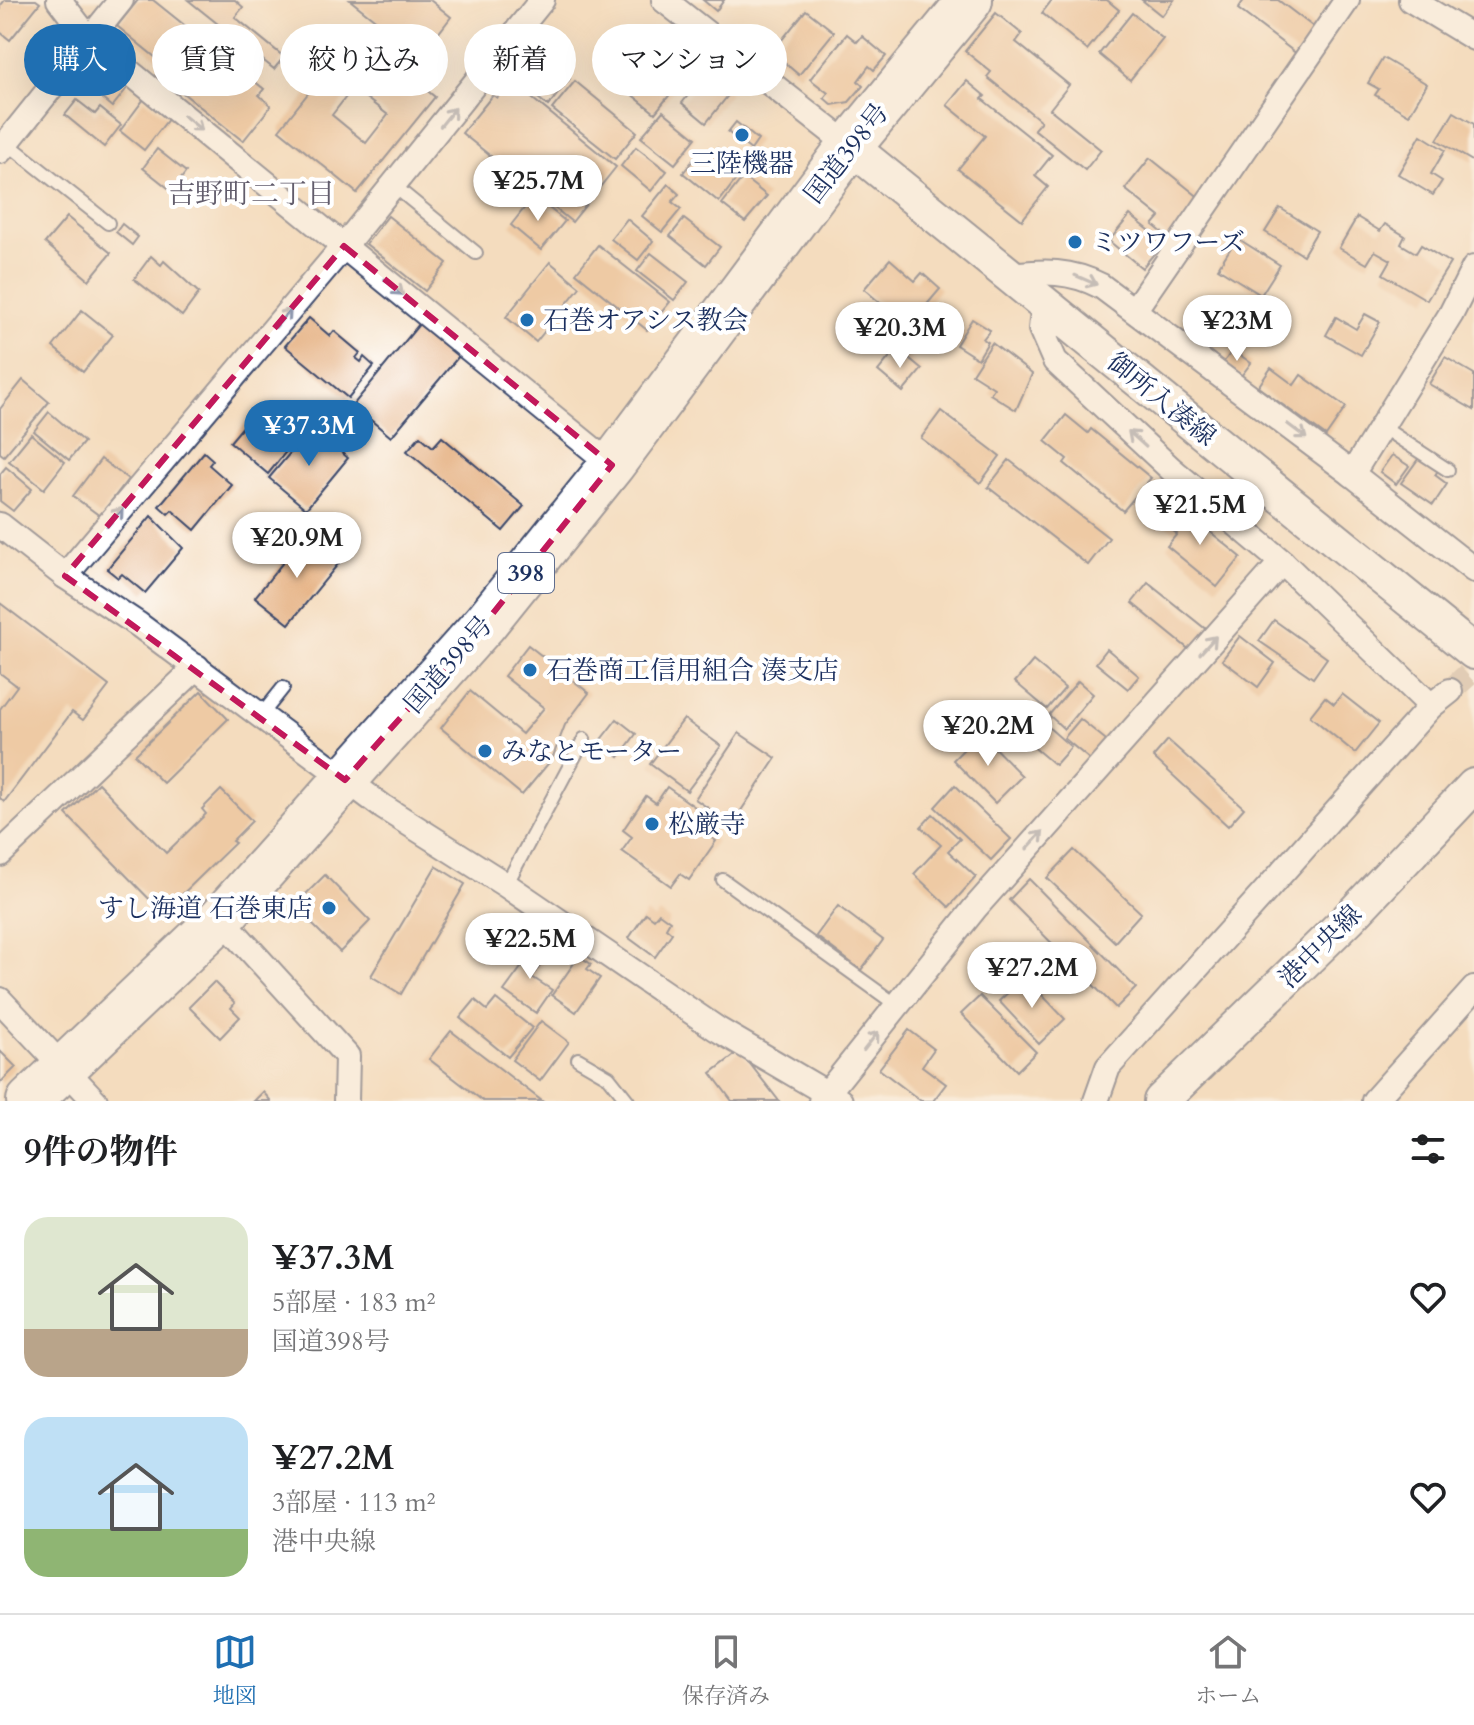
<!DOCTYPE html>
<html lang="ja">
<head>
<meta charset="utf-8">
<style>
  :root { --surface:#fff; --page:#f6f6f6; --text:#202124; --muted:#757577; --line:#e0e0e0; --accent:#1f6fb2 }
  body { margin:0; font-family:Cardo,"Noto Serif JP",serif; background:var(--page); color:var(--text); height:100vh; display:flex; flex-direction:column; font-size:30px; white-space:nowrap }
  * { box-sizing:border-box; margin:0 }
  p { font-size:26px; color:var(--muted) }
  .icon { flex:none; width:44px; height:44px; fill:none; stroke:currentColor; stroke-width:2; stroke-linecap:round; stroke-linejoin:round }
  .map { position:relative; height:1101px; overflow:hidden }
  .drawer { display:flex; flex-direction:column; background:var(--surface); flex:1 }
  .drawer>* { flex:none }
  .hud { position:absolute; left:24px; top:24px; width:800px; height:72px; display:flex; gap:16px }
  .price { position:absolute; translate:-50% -68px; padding:0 18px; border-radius:28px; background:#fff; color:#222; font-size:26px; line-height:52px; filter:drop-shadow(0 2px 4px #0008) }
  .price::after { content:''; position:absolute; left:50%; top:48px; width:24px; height:18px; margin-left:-12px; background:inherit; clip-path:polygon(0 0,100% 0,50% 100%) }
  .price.current { background:var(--accent); color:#fff }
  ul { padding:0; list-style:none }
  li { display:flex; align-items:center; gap:24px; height:200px; padding:0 24px }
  li span { display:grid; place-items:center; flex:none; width:224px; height:160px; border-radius:24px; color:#555 }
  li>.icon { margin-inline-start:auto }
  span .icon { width:96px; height:96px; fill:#fffc; stroke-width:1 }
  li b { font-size:34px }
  h2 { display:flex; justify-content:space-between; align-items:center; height:96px; padding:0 24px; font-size:34px }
  .pill { padding:0 28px; border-radius:36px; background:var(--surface); box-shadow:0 8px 32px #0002; font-size:28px; line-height:72px }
  .pill.current { background:var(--accent); color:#fff }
  .menu { display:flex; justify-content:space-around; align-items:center; height:112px; border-top:2px solid var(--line); background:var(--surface); font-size:22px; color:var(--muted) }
  .menu a { display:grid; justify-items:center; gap:4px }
  .menu .current { color:var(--accent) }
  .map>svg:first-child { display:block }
  .building { fill:#e6b385; fill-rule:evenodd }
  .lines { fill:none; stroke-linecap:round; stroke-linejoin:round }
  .street-tunnel { stroke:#c9b9ab; stroke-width:24; stroke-dasharray:24 12; stroke-linecap:butt }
  .lane-casing { stroke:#3c496c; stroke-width:16 }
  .street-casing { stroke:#3c496c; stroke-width:28 }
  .secondary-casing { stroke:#3c496c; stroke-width:38 }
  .highway-casing { stroke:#3c496c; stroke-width:48 }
  .lane { stroke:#fff; stroke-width:12 }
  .street { stroke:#fff; stroke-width:24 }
  .secondary { stroke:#fff; stroke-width:34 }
  .highway { stroke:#fff; stroke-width:44 }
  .oneway { stroke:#8d97ae }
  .marked { fill:none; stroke:#c2185b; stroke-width:6; stroke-dasharray:16 10; stroke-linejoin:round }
  .poi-dot { fill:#1f6fb2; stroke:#fff; stroke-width:3 }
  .labels { text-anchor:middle; stroke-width:8; stroke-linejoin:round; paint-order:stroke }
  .shield { fill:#fff; stroke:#5f6d8e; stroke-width:2 }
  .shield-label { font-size:24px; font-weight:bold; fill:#1b2f5e }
  .street-label { font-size:26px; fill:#1b2f5e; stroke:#fff }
  .poi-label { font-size:26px; fill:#1b2f5e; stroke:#fff; text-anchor:start }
  .neighbourhood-label { font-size:28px; fill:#625d6c; stroke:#fff }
</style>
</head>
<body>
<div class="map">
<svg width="1474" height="1101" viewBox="0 0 1474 1101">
  <rect width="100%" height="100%" fill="#fff"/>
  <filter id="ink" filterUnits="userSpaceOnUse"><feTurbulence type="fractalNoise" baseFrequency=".0125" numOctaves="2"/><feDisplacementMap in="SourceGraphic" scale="16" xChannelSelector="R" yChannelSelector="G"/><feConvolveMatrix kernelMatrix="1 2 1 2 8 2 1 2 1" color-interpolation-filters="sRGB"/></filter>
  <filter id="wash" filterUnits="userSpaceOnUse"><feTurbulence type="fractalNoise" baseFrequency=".006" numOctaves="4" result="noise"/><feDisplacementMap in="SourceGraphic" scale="32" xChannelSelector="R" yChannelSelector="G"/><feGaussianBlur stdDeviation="1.8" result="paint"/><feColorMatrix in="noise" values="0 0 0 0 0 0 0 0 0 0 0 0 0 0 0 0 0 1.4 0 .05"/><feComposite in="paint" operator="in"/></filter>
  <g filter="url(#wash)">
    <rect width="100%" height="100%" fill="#f4dcbe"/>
    <g id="blocks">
      <!-- building -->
      <g class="building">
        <polygon points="5,0 36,0 40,3 10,40 0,32 0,6"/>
        <polygon points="138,0 153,0 264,89 259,95 271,106 243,141 183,93 195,79 176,64 171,70 117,26"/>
        <polygon points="188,0 235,0 243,7 235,17 284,57 274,69"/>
        <polygon points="350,0 430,0 451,17 421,56"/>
        <polygon points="703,0 724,0 716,11"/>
        <polygon points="1052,0 1107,0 1119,10 1087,50 1042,13"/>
        <polygon points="1142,0 1174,0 1162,16"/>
        <polygon points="1244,0 1278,0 1316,29 1297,54 1238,9"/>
        <polygon points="806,10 834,32 799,75 772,52"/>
        <polygon points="996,13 1022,34 1016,42 1069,85 1050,109 1101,150 1085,170 1034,129 1041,121 987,77 991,72 965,51"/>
        <polygon points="1132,13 1163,39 1130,80 1099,54"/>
        <polygon points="675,27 705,51 655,113 625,89"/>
        <path d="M 356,33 L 435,97 L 357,193 L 279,130 L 329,67 L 335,72 L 350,53 L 344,48 ZM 353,88 L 388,115 L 366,143 L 332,115 Z"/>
        <polygon points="847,34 857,42 862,36 886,56 874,70 869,66 858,81 863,86 849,102 832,105 824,98 828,93 810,79"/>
        <polygon points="527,45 570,79 548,106 505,71"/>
        <polygon points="1383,58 1427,84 1409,115 1375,95 1379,89 1368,83"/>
        <polygon points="706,73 730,93 706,123 682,103"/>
        <polygon points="116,77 128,87 112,107 100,97"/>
        <polygon points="511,81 616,167 572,222 462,133 493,95 497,98"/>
        <polygon points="575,81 637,132 615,159 552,109"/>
        <polygon points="967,81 985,96 982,99 1052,155 1035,176 1048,187 1022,220 958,169 985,136 947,105"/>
        <polygon points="144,99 169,118 144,150 120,131"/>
        <polygon points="77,100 95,114 100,108 121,125 104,147 65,115"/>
        <polygon points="663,111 696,138 675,164 641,137"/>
        <polygon points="1454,112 1474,124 1474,162 1437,140"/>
        <polygon points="736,122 758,140 751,150 728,132"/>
        <polygon points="1421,135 1445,150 1431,174 1442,181 1433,195 1398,174"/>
        <polygon points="636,147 667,171 651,191 621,166"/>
        <polygon points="717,148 744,169 719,202 683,173 701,150 710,157"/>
        <polygon points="157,149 186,172 172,191 143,168"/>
        <polygon points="1150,158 1201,199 1169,238 1153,225 1160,217 1125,189"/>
        <polygon points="743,177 767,196 745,222 722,204"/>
        <polygon points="668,184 679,194 672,202 681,209 662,232 642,216"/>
        <polygon points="534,196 565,221 541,250 511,225"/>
        <polygon points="1280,208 1317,231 1303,255 1265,232"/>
        <polygon points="1130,215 1164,242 1142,268 1109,241"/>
        <polygon points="388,216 447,263 425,291 366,244"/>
        <polygon points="67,217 111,253 89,280 45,243"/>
        <polygon points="1357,217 1380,231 1385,224 1405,236 1401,244 1416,253 1421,245 1450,263 1427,300 1383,274 1391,260 1375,251 1367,264 1339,248"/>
        <polygon points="627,219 653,241 638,260 611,239"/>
        <polygon points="684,219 720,247 706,265 670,236"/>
        <polygon points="122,224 138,237 132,245 116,232"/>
        <polygon points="1237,238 1280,265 1261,295 1218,268"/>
        <polygon points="598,245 670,302 647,330 576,273"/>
        <polygon points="651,253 688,282 674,300 637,271"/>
        <polygon points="151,256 161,265 164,261 199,293 182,316 134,279"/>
        <polygon points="890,259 915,281 922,273 940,289 908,327 864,289"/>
        <polygon points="550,262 580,287 536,342 506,317"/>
        <polygon points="82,310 113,335 83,372 53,347"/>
        <polygon points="1365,314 1380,322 1361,355 1326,335 1336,317 1356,329"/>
        <polygon points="309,318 330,336 334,331 360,353 356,358 361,362 364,357 374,366 348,398 285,346"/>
        <polygon points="972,319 990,330 983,339 988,342 978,359 956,345"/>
        <polygon points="420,323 459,356 391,437 353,405"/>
        <polygon points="992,343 1032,374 1016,410 990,394 994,388 972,374"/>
        <polygon points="897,348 922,369 903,392 878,371"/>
        <polygon points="1233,350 1251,363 1241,376 1223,363"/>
        <polygon points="1445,357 1474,374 1474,410 1429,384"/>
        <polygon points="1271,368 1294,385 1301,375 1346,407 1326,436 1258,387"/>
        <polygon points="23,380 49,402 4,456 0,453 0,409"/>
        <polygon points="941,411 1000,456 980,483 921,438"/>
        <polygon points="49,412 84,442 69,460 34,431"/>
        <polygon points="1066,415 1088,433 1091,429 1151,478 1123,511 1064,463 1067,459 1045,441"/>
        <polygon points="251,417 289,448 268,474 230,442"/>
        <polygon points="312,427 348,458 306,509 269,478"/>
        <polygon points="31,434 65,462 44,489 9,461"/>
        <polygon points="420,436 433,447 442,437 524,506 503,531 407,451"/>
        <polygon points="204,452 213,460 209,465 232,485 195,530 172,510 168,514 159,506"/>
        <polygon points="1392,455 1409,466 1396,484 1380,472"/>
        <polygon points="1421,455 1439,469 1435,475 1447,484 1433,505 1401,483"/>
        <polygon points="101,459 128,479 100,516 73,496"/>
        <polygon points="1009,460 1109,538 1088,565 988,487"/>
        <polygon points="6,467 32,489 13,511 0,501 0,474"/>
        <polygon points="1176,504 1241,557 1217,587 1167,546 1177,534 1162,522"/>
        <polygon points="151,516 183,548 145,593 122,574 118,578 107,569"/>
        <polygon points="305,535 339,563 289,624 255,597"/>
        <polygon points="1148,583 1208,631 1191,651 1132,603"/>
        <polygon points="0,603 109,686 83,720 72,712 4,802 0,798 0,709 17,686 0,673"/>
        <polygon points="1274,620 1327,658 1313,678 1259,641"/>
        <polygon points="1240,636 1275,663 1258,687 1222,660"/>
        <polygon points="528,645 589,693 565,725 552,759 522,795 441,728 470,691 522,734 544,708 504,676"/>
        <polygon points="1107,649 1139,676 1128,689 1096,663"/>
        <polygon points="1033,661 1065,688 1047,709 1015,682"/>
        <polygon points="1078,681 1093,694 1064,729 1049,715"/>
        <polygon points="201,691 228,719 163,783 135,755"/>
        <polygon points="1342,694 1379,723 1355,753 1310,716 1325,697 1334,704"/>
        <polygon points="617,719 636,734 619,757 599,742"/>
        <polygon points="684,719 721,746 687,791 650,764"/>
        <polygon points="1080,719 1110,743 1093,762 1064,738"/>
        <polygon points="1047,726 1071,747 1055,765 1031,745"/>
        <polygon points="739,733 776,758 732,824 695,799"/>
        <polygon points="980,733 1022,776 995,803 953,760"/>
        <polygon points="1168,740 1244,808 1228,826 1153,757"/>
        <polygon points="98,783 166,853 206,814 202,809 221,790 252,821 232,841 235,843 163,913 66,814"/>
        <polygon points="955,785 1011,839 991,860 935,807"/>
        <polygon points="667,787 716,822 707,835 716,841 689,880 680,874 671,886 622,851 632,837 623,830 646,796 656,803"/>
        <polygon points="933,814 960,839 948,851 976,877 949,907 914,874 941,845 921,827"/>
        <polygon points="1074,850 1141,913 1115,942 1047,878"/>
        <polygon points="436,866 465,884 401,994 371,976"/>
        <polygon points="325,875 370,921 340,952 294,906"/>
        <polygon points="1029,879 1136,988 1116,1008 1009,900"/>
        <polygon points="838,906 883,940 861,970 816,936"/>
        <polygon points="646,913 654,919 659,913 670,921 666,928 672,933 655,957 629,938"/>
        <polygon points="539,943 551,951 532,977 552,990 536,1013 504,991"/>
        <polygon points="579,956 591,964 587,969 600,978 576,1012 552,995"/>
        <polygon points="1025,977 1065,1019 1039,1044 999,1001"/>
        <polygon points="214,982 235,1003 231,1008 240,1017 220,1038 189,1007"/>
        <polygon points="980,996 1036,1052 1017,1071 961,1014"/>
        <polygon points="496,999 532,1028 508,1057 460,1018 475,1000 487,1010"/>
        <polygon points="541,1021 569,1042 540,1081 512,1060"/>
        <polygon points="909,1030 934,1049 922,1066 946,1084 933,1101 921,1101 879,1069"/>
        <polygon points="451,1031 542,1101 483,1101 429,1059"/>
        <polygon points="0,1051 16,1067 0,1083"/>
        <polygon points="740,1051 779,1101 732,1101 711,1073"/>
        <polygon points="263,1092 271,1101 254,1101"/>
      </g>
    </g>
  </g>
  <g filter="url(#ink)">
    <use href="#blocks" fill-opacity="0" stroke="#3c496c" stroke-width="2"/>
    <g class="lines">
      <!-- street-tunnel -->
      <polyline class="street-tunnel" points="1450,691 1474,669"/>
      <!-- lane casing -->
      <g class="lane-casing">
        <g id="lane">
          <polyline points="7,143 108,223"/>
          <polyline points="393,185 476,253"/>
          <polyline points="1382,427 1448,470"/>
          <polyline points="259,718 283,688"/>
          <polyline points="723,880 898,1006"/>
          <polyline points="506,885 584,739"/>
          <polyline points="578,1059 609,1077 628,1101"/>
        </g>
      </g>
      <!-- street casing -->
      <g class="street-casing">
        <g id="street">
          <polyline points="59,0 89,39 612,465"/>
          <polyline points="664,0 850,146"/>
          <polyline points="1411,0 1474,38"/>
          <polyline points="0,151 121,0"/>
          <path d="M 1010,275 C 1044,271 1070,270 1101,286 L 1352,474 L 1474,570"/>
          <polyline points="1044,303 1041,329 1055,361 1171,469 1282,562 1431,706"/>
          <polyline points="1135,309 1347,0"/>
          <polyline points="1352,474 1451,314 1474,268"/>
          <polyline points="0,525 65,576 139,625 383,807 506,885 717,1029 840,1101"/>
          <polyline points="65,576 344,246 542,0"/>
          <polyline points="0,854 197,667"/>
          <polyline points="221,918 347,1056 346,1101"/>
          <polyline points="0,1000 95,1101"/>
          <polyline points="821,1101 975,908 1282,562"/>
          <polyline points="1096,1101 1108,1067 1431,706 1450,691"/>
          <polyline points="1374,1101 1474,989"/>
        </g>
      </g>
      <!-- secondary casing -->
      <g class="secondary-casing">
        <g id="secondary">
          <polyline points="850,146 1474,652"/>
          <polyline points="1161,1101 1349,918 1474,786"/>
        </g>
      </g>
      <!-- highway casing -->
      <g class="highway-casing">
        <polyline id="highway" points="29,1101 221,918 485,623 612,465 850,146 970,0"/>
      </g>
      <!-- lane -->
      <use href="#lane" class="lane"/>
      <!-- street -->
      <use href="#street" class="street"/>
      <!-- secondary -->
      <use href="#secondary" class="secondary"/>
      <!-- highway -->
      <use href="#highway" class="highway"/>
    </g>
    <!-- one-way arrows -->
    <defs><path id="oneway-shaft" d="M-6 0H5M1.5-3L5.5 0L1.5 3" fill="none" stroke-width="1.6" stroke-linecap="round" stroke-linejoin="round" transform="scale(2)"/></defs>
    <g class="oneway">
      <use href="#oneway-shaft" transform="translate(448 117) rotate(-51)"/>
      <use href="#oneway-shaft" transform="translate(193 123) rotate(39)"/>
      <use href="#oneway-shaft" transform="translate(1086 280) rotate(23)"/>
      <use href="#oneway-shaft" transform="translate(394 287) rotate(40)"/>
      <use href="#oneway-shaft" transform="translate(283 318) rotate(-50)"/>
      <use href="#oneway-shaft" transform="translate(1297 431) rotate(37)"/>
      <use href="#oneway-shaft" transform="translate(1137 439) rotate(-138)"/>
      <use href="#oneway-shaft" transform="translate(115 517) rotate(-50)"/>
      <use href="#oneway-shaft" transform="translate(1208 645) rotate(-48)"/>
      <use href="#oneway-shaft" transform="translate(1035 840) rotate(-48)"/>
      <use href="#oneway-shaft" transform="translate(871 1041) rotate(-52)"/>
    </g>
  </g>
  <!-- marked area -->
  <path d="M0 0H1474V1101H0ZM 344,246 L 612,465 L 485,623 L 345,780 L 65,576 Z" fill="#f4dcbe" fill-opacity=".55" fill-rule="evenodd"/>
  <path class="marked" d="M 344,246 L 612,465 L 485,623 L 345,780 L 65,576 Z"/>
  <!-- markers -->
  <g class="poi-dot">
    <circle cx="742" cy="135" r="8"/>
    <circle cx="1075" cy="242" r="8"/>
    <circle cx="527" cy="320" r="8"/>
    <circle cx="530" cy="670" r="8"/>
    <circle cx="485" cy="751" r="8"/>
    <circle cx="652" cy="824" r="8"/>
    <circle cx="329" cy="908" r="8"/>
  </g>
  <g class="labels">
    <!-- shield labels -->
    <rect class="shield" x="498" y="553" width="56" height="40" rx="6"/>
    <g class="shield-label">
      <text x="526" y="581">398</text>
    </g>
    <!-- street labels -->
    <g class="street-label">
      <text transform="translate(846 153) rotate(-52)" y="9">国道398号</text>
      <text transform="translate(1162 399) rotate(39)" y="9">御所入湊線</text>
      <text transform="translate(448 664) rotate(-49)" y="9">国道398号</text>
      <text transform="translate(1320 946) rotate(-45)" y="9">港中央線</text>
    </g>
    <!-- poi labels -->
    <g class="poi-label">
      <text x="742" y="172" text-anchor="middle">三陸機器</text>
      <text x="1091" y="251">ミツワフーズ</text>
      <text x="543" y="329">石巻オアシス教会</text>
      <text x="546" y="679">石巻商工信用組合 湊支店</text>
      <text x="501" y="760">みなとモーター</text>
      <text x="668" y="833">松厳寺</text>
      <text x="313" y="917" text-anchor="end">すし海道 石巻東店</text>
    </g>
    <!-- neighbourhood labels -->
    <g class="neighbourhood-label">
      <text x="251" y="203">吉野町二丁目</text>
    </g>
  </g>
</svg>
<b class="price" style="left:538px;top:223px">¥25.7M</b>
<b class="price" style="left:1237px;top:363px">¥23M</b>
<b class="price" style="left:900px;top:370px">¥20.3M</b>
<b class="price current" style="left:309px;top:468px">¥37.3M</b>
<b class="price" style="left:1200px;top:547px">¥21.5M</b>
<b class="price" style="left:297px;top:580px">¥20.9M</b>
<b class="price" style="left:988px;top:768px">¥20.2M</b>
<b class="price" style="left:530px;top:981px">¥22.5M</b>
<b class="price" style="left:1032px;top:1010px">¥27.2M</b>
<div class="hud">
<a class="pill current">購入</a>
<a class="pill">賃貸</a>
<a class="pill">絞り込み</a>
<a class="pill">新着</a>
<a class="pill">マンション</a>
</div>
</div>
<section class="drawer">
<h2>9件の物件<svg class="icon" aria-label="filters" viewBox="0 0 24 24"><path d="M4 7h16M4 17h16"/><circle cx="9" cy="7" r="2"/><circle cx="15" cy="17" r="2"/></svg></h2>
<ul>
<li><span style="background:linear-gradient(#dfe7d0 70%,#b9a48a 0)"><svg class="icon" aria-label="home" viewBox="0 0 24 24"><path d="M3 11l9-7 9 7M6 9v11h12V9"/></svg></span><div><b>¥37.3M</b><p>5部屋 · 183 m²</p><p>国道398号</p></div><svg class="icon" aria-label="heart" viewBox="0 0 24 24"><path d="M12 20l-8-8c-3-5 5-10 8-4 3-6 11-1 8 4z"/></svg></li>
<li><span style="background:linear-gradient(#bfe0f5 70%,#8fb573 0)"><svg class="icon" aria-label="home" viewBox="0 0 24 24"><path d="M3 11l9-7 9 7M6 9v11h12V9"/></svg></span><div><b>¥27.2M</b><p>3部屋 · 113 m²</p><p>港中央線</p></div><svg class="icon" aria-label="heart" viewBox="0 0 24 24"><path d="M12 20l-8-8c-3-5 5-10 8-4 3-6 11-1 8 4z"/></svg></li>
</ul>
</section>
<nav class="menu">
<a class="current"><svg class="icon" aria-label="map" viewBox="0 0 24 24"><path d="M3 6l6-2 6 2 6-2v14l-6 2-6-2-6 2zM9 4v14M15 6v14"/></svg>地図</a>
<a><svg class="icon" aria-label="saved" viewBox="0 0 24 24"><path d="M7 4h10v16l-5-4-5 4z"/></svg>保存済み</a>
<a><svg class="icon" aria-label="home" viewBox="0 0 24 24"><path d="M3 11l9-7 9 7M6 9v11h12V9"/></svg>ホーム</a>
</nav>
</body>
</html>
